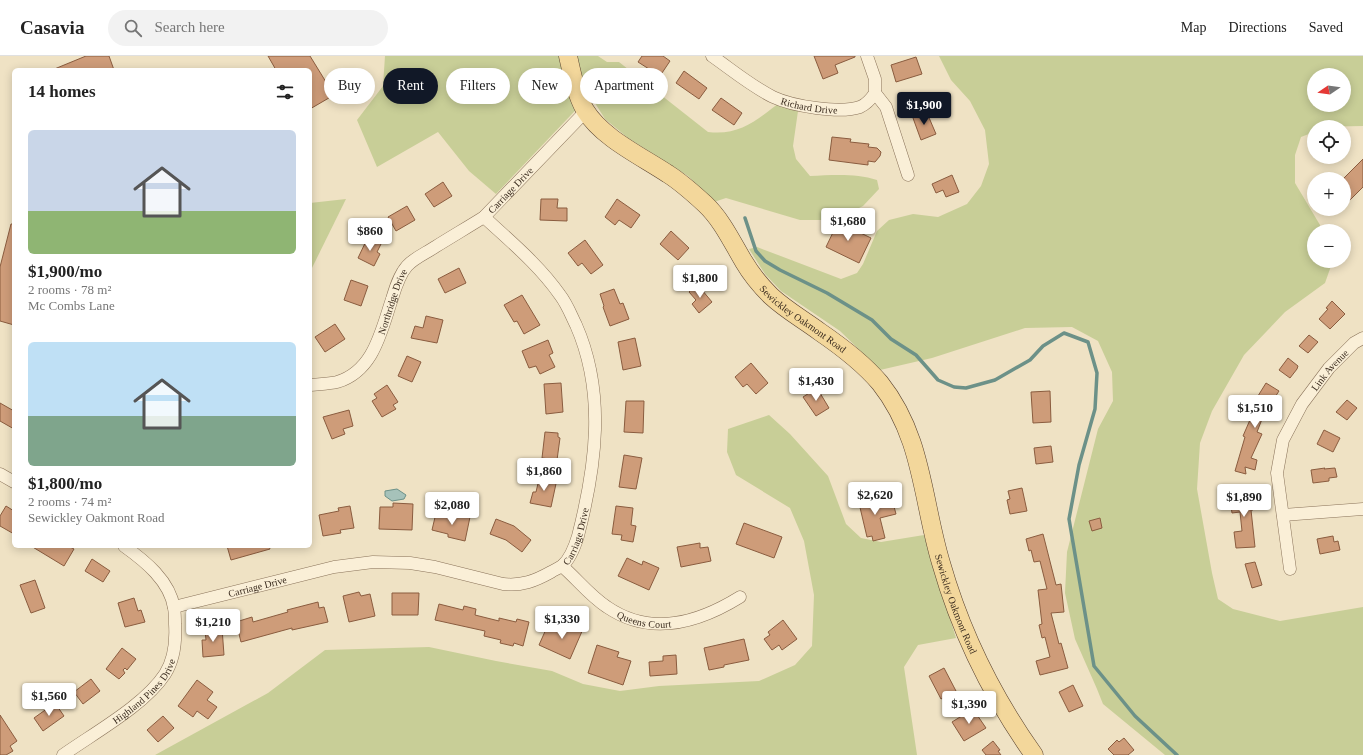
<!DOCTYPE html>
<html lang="en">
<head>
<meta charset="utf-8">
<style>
  :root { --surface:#fff; --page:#f2f2f2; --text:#222; --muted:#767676; --line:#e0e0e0; --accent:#111827 }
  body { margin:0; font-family:Georgia,serif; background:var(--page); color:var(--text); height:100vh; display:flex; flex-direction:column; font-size:15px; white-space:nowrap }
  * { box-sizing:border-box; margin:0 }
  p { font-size:13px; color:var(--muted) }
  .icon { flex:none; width:22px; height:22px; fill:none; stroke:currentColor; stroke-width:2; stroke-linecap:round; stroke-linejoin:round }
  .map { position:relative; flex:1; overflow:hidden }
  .details { position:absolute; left:12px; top:12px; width:300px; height:480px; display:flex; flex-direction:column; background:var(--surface); border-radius:6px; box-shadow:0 2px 10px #0003 }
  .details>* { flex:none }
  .hud { position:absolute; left:324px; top:12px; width:380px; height:36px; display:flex; gap:8px }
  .needle { width:26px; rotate:257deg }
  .tools { position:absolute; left:1307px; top:12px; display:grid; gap:8px }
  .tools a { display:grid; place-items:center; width:44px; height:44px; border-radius:50%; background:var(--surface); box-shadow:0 2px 10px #0003; font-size:20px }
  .price { position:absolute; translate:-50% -34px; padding:0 9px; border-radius:4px; background:#fff; color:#222; font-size:13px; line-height:26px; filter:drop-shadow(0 1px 2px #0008) }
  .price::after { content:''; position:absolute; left:50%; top:24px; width:12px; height:9px; margin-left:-6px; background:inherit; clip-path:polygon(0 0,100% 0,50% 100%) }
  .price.selected { background:var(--accent); color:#fff }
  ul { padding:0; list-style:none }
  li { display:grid; align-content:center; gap:8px; height:212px; padding:0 16px }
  li span { display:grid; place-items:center; height:124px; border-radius:6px; color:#555 }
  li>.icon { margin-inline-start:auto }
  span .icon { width:72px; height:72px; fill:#fffc; stroke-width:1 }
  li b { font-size:17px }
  h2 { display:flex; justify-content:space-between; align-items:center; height:48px; padding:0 16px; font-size:17px }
  .tag { padding:0 14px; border-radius:18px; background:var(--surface); box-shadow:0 2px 10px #0003; font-size:14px; line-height:36px }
  .tag.selected { background:var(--accent); color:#fff }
  header { display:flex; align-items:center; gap:24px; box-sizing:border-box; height:56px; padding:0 20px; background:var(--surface); border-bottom:1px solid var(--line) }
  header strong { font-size:19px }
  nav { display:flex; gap:22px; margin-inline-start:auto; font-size:14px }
  .search { width:280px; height:36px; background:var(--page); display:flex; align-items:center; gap:10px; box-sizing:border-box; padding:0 14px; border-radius:22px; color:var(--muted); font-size:15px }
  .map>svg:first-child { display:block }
  .green { fill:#c8ce97; fill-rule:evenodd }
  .water { fill:#a6c2ba; stroke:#6c9188 }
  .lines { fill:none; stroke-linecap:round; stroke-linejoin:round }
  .stream { stroke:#6c9188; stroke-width:3.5 }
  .building { fill:#ce9c79; stroke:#8a5c3f }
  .minor-casing { stroke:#8a735a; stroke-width:13 }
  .primary-casing { stroke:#58412e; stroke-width:19 }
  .minor { stroke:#faefd7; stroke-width:12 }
  .primary { stroke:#f3d79b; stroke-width:18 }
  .labels { text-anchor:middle; stroke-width:4; stroke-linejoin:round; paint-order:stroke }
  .street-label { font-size:10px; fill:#3a2b1e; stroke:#f6ecd4 }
</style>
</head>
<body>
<header>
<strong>Casavia</strong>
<div class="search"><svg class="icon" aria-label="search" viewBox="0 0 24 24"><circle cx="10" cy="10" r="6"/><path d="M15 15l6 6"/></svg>Search here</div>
<nav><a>Map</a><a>Directions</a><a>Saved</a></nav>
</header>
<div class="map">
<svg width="1363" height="699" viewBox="0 0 1363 699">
  <rect width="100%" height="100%" fill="#efe2c4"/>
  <!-- green -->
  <g class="green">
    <path d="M 385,0 L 598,0 L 607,6 L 619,6 L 708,76 C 741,80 758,63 783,44 L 799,48 L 793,90 L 796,103 L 810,120 C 832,119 856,117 877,124 L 879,133 L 863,150 L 835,164 L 800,164 L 726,142 L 714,146 L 688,120 L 628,82 L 605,63 L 590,39 L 496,138 L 469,115 L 438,76 L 377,111 L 357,64 L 383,30 Z"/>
    <path d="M 939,0 L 1363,0 L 1363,70 L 1314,71 L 1314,76 L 1301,81 L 1295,99 L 1295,127 L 1320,169 L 1321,175 L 1314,175 L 1314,205 L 1330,205 L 1331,210 L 1325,227 L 1285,256 L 1244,299 L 1212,355 L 1200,387 L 1197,433 L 1212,517 L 1218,543 L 1233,553 L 1280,565 L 1363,551 L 1363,699 L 1165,699 L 1103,648 L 1097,633 L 1075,583 L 1065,537 L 1067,496 L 1098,373 L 1113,345 L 1112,316 L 1098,285 L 1072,271 L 1025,272 L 932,302 L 880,314 L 840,275 L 781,235 L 765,218 L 749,193 L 757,191 L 841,223 L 857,217 L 863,208 L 877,175 L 889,164 L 913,158 L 938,161 L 967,148 L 981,130 L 989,108 L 985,74 L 970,45 L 951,24 ZM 1314,19 L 1344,19 L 1344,49 L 1314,49 Z"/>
    <polygon points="346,143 310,216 310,147"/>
    <polygon points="769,359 790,378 828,420 846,468 861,482 881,486 924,479 956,582 918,589 904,611 917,699 155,699 268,637 325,594 429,591 496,605 552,615 583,628 620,635 659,630 759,625 795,609 812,590 814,539 804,485 790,452 736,419 727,396 728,373"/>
  </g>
  <!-- water -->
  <polygon class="water" points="397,433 406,439 404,443 392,445 385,440 385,435"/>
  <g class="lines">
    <!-- stream -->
    <polyline class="stream" points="745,162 756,195 765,205 780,214 827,237 872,264 891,283 916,299 938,324 954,331 966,332 995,324 1030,304 1043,290 1064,277 1088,286 1097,317 1095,353 1079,409 1069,463 1094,610 1135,660 1177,699"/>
  </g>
  <!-- building -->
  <g class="building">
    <polygon points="86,0 109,0 114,14 52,14"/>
    <polygon points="268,0 310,0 334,39 310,53 310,14 276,14"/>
    <polygon points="642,0 663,0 670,5 660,20 638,6"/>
    <polygon points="814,0 855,0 855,1 835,9 838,17 823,23"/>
    <polygon points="916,1 922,18 896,26 891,9"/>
    <polygon points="684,15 707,32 699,43 676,27"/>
    <polygon points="721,42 742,57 734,69 712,54"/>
    <polygon points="927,57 936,78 921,84 913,62"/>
    <polygon points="832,81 851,83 850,86 869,88 868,91 877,92 881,96 880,100 875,106 868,105 868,109 829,104"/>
    <polygon points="1363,103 1363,131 1349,145 1344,141 1344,122"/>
    <polygon points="952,119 959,136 946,141 943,134 936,137 932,128"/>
    <polygon points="443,126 452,140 434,151 425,138"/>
    <polygon points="541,143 558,143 557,152 567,152 567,165 540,164"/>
    <polygon points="617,143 640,159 631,172 619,164 615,169 605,161"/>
    <polygon points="407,150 415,164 396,175 388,161"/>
    <polygon points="838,166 871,182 859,207 826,191"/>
    <polygon points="11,168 14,168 14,269 0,265 0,211"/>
    <polygon points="671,175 689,192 678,204 660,188"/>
    <polygon points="368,181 381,188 377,196 380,198 374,210 358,202"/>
    <polygon points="585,184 603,209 591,218 582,207 578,210 568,197"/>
    <polygon points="459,212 466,227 445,237 438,223"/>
    <polygon points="351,224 368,230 361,250 344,244"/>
    <polygon points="697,228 712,246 699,257 692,248 696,244 689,236"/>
    <polygon points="614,233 620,248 623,247 629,263 610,270 603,251 604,250 600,238"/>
    <polygon points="522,239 540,269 524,278 517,265 514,266 504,249"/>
    <polygon points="1332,245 1345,258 1330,273 1319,263 1328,253 1326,252"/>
    <polygon points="426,260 443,264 437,287 411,282 415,270 423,272"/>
    <polygon points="335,268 345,283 325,296 315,281"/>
    <polygon points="1309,279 1318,286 1308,297 1299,290"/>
    <polygon points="635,282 641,310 623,314 618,286"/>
    <polygon points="548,284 553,297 549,299 555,311 540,318 536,310 529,312 522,295"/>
    <polygon points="407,300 421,306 412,326 398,320"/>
    <polygon points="1288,302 1298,310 1297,313 1290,322 1279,314"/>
    <polygon points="751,307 768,327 756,338 747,328 743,331 735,321"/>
    <polygon points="561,327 563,356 546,358 544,328"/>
    <polygon points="1266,327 1279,335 1264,358 1257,376 1262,378 1251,402 1257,404 1255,414 1245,411 1246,418 1235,415 1245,381 1243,380 1256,350 1253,348"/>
    <polygon points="387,329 398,346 393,349 396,353 382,361 372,345 377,342 374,338"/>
    <polygon points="817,332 829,352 816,360 803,341"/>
    <polygon points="1050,335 1051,366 1033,367 1031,336"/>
    <polygon points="1347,344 1357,352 1347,364 1336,356"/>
    <polygon points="626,345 644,345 643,377 624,376"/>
    <polygon points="0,347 14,355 14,373 0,365"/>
    <polygon points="349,354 353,370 343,373 345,378 332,383 323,361"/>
    <polygon points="1324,374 1340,382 1333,396 1317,388"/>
    <polygon points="545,376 558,377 558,381 560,382 557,404 542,402"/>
    <polygon points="1051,390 1053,406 1036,408 1034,392"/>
    <polygon points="624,399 642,402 636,433 619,431"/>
    <polygon points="1325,412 1324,413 1335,412 1337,421 1329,422 1329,425 1313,427 1311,414"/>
    <polygon points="540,419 557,423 551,451 530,447 533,436 536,436"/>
    <polygon points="1248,430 1253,454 1251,454 1255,491 1236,492 1234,476 1242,475 1240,456 1232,457 1230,444 1238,442 1236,433"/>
    <polygon points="1022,432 1027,455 1010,458 1007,444 1010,443 1008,435"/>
    <polygon points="874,440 875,447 892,443 896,458 880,462 885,482 873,485 872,480 867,481 858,443"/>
    <polygon points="393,447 413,448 412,474 379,473 380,451 393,451"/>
    <polygon points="6,450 14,455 14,478 0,470 0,460"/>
    <polygon points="350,450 354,472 340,474 341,477 323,480 319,459 339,455 338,452"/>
    <polygon points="616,450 633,452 631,469 636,470 633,486 621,484 622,479 612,478"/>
    <polygon points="436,457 453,461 454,458 470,461 465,485 448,481 448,478 432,474"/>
    <polygon points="1100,462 1102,472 1092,475 1089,465"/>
    <polygon points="496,463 514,470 531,484 522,496 506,484 490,478"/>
    <polygon points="744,467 782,481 774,502 736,488"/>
    <polygon points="1043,478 1056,529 1061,528 1064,556 1051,557 1059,588 1061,587 1068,612 1040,619 1036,605 1050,601 1045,581 1042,582 1039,569 1042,568 1038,534 1047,533 1040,505 1034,506 1031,494 1029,495 1026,483"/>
    <polygon points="1333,480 1334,486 1338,485 1340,494 1320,498 1317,483"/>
    <polygon points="700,487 700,492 708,491 711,505 681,511 677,491"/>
    <polygon points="31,490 68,490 74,493 64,510"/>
    <polygon points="227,490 269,490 270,493 231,504"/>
    <polygon points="627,502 642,509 643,505 659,512 649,534 618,520"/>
    <polygon points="92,503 110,515 103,526 85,515"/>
    <polygon points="1255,506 1262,529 1252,532 1245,508"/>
    <polygon points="35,524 45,552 31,557 20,529"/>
    <polygon points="359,536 361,540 370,538 375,560 349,566 343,540"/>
    <polygon points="392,537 419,537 418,559 392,559"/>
    <polygon points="134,542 138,555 141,554 145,566 125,571 118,547"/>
    <polygon points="318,546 319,552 324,551 328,566 292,574 292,572 241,586 236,566 252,561 253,566 288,556 287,554"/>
    <polygon points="439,548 463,554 464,550 476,553 475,559 499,565 499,562 516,566 517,563 529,566 523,590 514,587 513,590 500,587 501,584 484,580 485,575 435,564"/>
    <polygon points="783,564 797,583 782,594 779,589 772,594 764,583 770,579 768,576"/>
    <polygon points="569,567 583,573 570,603 539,589 547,571 563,578"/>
    <polygon points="222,572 224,599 203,601 202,584 206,584 205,574"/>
    <polygon points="744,583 749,604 724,609 724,611 709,614 704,592"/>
    <polygon points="597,589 619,596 617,601 631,605 623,629 588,617"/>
    <polygon points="122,592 136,603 127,614 125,612 123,614 125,617 119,623 106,613"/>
    <polygon points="676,599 677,618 650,620 649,606 663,605 663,600"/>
    <polygon points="944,612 956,635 941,643 929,620"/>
    <polygon points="91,623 100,635 83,648 74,636"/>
    <polygon points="197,624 213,636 207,644 217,651 208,663 197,655 193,661 178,650"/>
    <polygon points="1073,629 1083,650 1069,656 1059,636"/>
    <polygon points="55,647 64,660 43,675 34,662"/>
    <polygon points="973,653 986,672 964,685 952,666"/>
    <polygon points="0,659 17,685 10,690 13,695 6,699 0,699"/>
    <polygon points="163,660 174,672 158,686 147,674"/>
    <polygon points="1124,682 1134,694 1128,699 1114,699 1108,693 1117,684 1119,686"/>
    <polygon points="993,685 1000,694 998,695 1001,699 986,699 982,694"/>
  </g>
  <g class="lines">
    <!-- minor casing -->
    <g class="minor-casing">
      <g id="minor">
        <path id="s1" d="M 712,0 C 732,14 751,30 773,41 C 792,50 840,58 860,51 C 867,48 871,43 875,37 L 875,23 L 867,0"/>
        <polyline points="875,37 886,51 908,119"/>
        <path id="s2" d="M 310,329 C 319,328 329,328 337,326 C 374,315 381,275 392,243 C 395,233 399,219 407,210 C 414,202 426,197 435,191 C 451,181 468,171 484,161"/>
        <polyline points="0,418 14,426"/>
        <polyline points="1283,459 1363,453"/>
        <path id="s3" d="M 562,510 C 577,523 590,540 607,551 C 651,581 698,567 740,541"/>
        <path id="s4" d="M 1290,513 L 1277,417 L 1283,384 L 1302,348 L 1329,312 L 1354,287 L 1363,282"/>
        <path id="s5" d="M 174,551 L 334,511 L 373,506 L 410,507 L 435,511 L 503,528 C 522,530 535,525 551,516 C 554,514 559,512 562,510 C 570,503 575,490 578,480 C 596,410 606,337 576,269 C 571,259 567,248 560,239 C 539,209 511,186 484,161 L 586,55"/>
        <path id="s6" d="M 63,699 C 94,677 145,649 165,618 C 174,604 176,584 175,568 C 175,563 175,557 174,552 C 170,525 145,505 124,490"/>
      </g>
    </g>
    <!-- primary casing -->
    <g class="primary-casing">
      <g id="primary">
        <path id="s7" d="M 568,0 C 572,18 576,38 585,54 C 602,82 641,100 668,118 C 681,126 693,137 705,148 C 722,164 732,186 744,206 C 751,218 761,230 771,240 C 786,254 804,264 820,276 C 842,291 863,307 880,327 C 923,381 922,444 941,507 C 961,577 992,640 1034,699"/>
      </g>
    </g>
    <!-- minor -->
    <use href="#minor" class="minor"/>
    <!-- primary -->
    <use href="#primary" class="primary"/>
  </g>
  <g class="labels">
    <!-- street labels -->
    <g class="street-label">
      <text dy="4" stroke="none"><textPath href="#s1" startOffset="111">Richard Drive</textPath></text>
      <text dy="4" stroke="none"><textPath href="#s5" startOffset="830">Carriage Drive</textPath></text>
      <text dy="4" stroke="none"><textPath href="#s2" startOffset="129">Northridge Drive</textPath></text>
      <text dy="4" stroke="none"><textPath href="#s7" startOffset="363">Sewickley Oakmont Road</textPath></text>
      <text dy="4" stroke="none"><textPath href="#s4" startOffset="215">Link Avenue</textPath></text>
      <text dy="4" stroke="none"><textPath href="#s5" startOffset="433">Carriage Drive</textPath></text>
      <text dy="4" stroke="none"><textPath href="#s5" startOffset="86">Carriage Drive</textPath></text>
      <text dy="4" stroke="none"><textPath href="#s7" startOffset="699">Sewickley Oakmont Road</textPath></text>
      <text dy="4" stroke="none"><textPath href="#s3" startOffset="101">Queens Court</textPath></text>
      <text dy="4" stroke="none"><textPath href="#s6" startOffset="104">Highland Pines Drive</textPath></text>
    </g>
  </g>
</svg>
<div class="tools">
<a><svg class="needle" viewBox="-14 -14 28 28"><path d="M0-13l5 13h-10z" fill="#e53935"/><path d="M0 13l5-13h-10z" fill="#767676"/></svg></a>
<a><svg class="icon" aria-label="locate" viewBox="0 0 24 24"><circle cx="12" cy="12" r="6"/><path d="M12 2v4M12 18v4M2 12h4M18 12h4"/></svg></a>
<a>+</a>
<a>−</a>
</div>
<b class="price selected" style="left:924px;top:70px">$1,900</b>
<b class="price" style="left:848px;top:186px">$1,680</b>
<b class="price" style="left:370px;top:196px">$860</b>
<b class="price" style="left:700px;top:243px">$1,800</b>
<b class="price" style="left:816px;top:346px">$1,430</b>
<b class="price" style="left:1255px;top:373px">$1,510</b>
<b class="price" style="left:544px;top:436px">$1,860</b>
<b class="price" style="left:875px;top:460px">$2,620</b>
<b class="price" style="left:1244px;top:462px">$1,890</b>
<b class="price" style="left:452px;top:470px">$2,080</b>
<b class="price" style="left:562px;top:584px">$1,330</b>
<b class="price" style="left:213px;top:587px">$1,210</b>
<b class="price" style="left:49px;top:661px">$1,560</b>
<b class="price" style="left:969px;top:669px">$1,390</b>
<div class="hud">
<a class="tag">Buy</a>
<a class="tag selected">Rent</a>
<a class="tag">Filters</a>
<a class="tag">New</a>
<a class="tag">Apartment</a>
</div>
<section class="details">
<h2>14 homes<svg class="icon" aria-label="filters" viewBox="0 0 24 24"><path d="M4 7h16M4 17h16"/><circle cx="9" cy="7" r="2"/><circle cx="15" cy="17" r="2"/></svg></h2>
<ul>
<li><span style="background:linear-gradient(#c9d6e8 65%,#8fb573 0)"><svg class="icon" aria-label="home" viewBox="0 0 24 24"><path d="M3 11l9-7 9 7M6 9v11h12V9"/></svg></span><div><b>$1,900/mo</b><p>2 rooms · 78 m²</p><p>Mc Combs Lane</p></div></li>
<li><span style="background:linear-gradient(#bfe0f5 60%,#7fa58c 0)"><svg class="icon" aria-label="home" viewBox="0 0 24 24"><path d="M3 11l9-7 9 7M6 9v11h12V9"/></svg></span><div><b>$1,800/mo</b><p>2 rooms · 74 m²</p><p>Sewickley Oakmont Road</p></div></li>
</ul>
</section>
</div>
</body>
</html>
